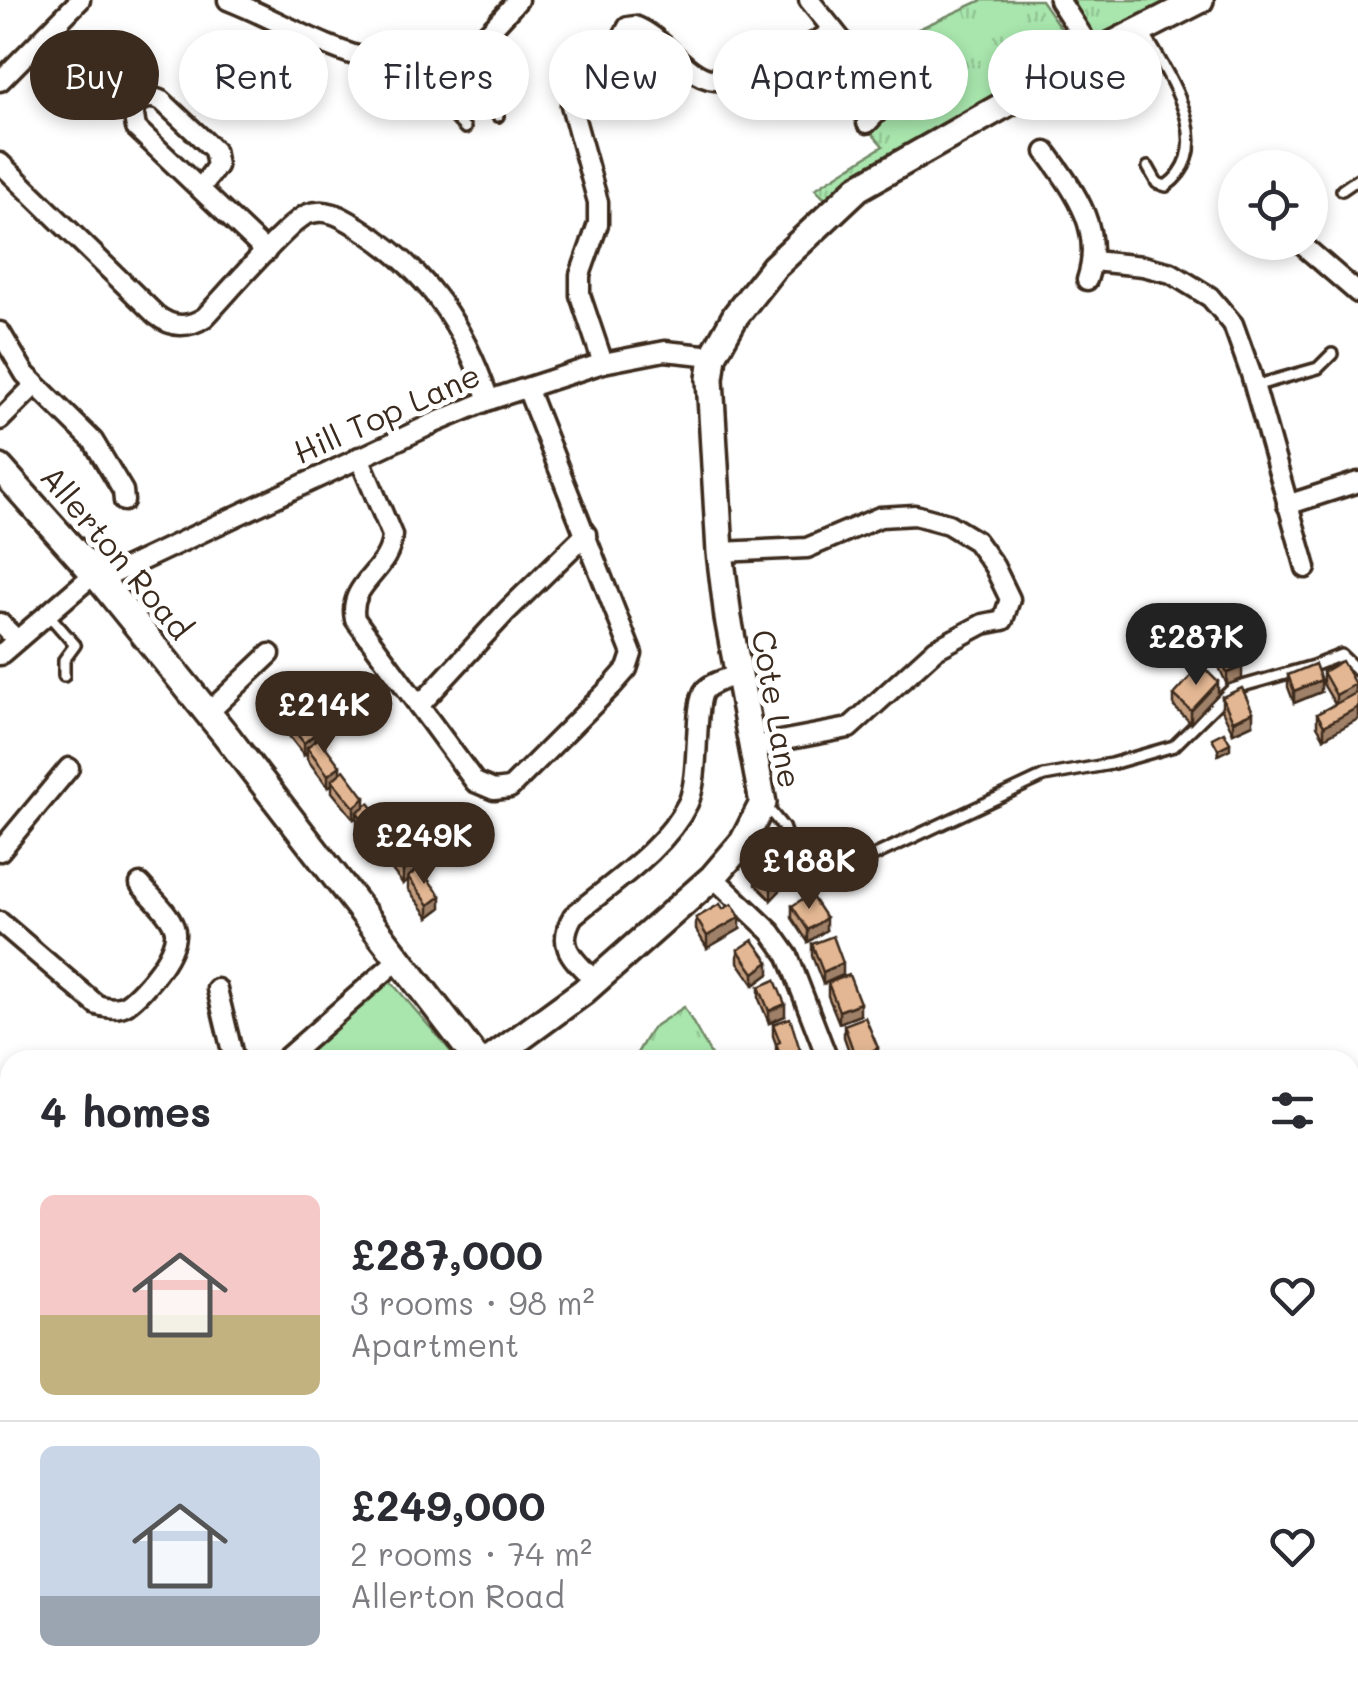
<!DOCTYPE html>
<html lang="en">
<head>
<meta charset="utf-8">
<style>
  :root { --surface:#fff; --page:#f7f7f7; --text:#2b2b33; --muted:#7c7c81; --line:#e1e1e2; --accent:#3b2a1e }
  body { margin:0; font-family:Mali,sans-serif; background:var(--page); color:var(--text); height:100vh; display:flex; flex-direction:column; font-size:38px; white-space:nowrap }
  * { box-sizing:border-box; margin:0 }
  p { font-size:32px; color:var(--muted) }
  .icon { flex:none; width:55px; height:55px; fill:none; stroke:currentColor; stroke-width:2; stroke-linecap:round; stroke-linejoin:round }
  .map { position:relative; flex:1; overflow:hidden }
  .panel { position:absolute; left:0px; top:1050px; width:1360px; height:642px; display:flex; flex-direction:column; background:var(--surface); border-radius:30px 30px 0 0; box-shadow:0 5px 15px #0003 }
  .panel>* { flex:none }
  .guide { position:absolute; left:30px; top:30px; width:1300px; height:90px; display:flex; gap:20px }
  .buttons { position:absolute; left:1218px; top:150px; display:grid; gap:20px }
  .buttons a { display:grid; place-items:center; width:110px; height:110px; border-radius:50%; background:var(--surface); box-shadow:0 5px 15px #0003; font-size:50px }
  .price { position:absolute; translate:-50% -85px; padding:0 22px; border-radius:35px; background:var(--accent); color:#fff; font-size:32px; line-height:65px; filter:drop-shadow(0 2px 5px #0008) }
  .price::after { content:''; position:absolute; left:50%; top:60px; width:30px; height:22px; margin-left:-15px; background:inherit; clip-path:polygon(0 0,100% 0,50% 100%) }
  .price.on { background:#222; color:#fff }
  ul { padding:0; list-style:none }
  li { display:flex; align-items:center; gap:30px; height:250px; padding:0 40px }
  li+li { border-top:2px solid var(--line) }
  li span { display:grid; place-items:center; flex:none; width:280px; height:200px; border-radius:15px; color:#555 }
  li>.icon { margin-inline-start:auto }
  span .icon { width:120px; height:120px; fill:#fffc; stroke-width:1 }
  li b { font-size:42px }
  h2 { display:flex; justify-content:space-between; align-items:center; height:120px; padding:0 40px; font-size:42px }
  .chip { padding:0 35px; border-radius:45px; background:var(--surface); box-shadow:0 5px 15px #0003; font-size:35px; line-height:90px }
  .chip.on { background:var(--accent); color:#fff }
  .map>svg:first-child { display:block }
  .grass { fill:url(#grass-tufts); stroke:#728866; stroke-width:2.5 }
  .green { fill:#a8e6ad; stroke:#728866; stroke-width:2.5 }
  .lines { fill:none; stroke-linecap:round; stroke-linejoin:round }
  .lane-casing { stroke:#3b2a1e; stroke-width:16 }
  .street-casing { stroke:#3b2a1e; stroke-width:25 }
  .secondary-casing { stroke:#3b2a1e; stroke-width:32 }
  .lane { stroke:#fff; stroke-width:9 }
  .street { stroke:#fff; stroke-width:18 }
  .secondary { stroke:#fff; stroke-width:25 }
  .wall { fill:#c39d7e; stroke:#3b2a1e; stroke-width:2.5 }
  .shaded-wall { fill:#9f8067; stroke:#3b2a1e; stroke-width:2.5 }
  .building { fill:#e3b793; stroke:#3b2a1e; stroke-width:2.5 }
  .labels { text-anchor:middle; stroke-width:10; stroke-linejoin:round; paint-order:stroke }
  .street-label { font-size:32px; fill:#3b2a1e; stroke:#fff }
</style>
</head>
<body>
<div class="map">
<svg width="1358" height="1692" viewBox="0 0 1358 1692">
  <defs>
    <pattern id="grass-tufts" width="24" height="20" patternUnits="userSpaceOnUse" patternTransform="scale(2.5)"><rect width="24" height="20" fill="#a8e6ad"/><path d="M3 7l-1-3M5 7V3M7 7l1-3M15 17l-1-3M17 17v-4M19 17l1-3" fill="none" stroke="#92c594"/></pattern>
  </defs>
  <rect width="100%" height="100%" fill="#fff"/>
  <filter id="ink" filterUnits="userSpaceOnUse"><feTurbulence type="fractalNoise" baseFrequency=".01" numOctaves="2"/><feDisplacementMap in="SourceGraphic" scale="20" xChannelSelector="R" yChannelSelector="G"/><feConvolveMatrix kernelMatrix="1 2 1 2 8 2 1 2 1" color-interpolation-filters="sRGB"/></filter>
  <g filter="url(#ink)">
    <!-- grass -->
    <g class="grass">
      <polygon points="982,0 1041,0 1071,43 1066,57 824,198 815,189 883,146 868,129 907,99 868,52"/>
      <polygon points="1072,0 1171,0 1096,38"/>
      <polygon points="684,1007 714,1060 633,1060 652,1028"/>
      <polygon points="780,1682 811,1683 817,1692 766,1692"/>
    </g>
    <!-- green -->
    <polygon class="green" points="387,977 458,1060 293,1060"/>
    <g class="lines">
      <!-- lane casing -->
      <g class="lane-casing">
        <g id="lane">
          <path d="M 1143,31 C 1166,73 1221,147 1166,186 L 1157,183 L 1148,167"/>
          <polyline points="465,50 498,116"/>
          <polyline points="411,66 419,81 465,128"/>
          <polyline points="1342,190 1358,179"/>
          <polyline points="1310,205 1316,202"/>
          <polyline points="1254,386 1318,368 1332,354"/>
          <polyline points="48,614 75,645 64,660 64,676"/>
          <polyline points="766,806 783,827 795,861 808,878 824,879 1044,776 1111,764 1174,746 1232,689 1313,666 1341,655 1358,671"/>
        </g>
      </g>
      <!-- street casing -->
      <g class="street-casing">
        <g id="street">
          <path d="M 228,0 C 301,28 391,96 468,48 C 487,37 503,16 518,0"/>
          <polyline points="809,0 881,89 885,104 867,123"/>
          <polyline points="1059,0 1094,54"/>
          <path d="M 621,40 L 628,27 L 635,26 C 660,36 674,60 697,74 C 737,98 799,50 834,31"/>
          <polyline points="0,81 80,0"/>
          <polyline points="571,105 598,202 598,224 580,275 580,295 603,363"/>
          <path d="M 1046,152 C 1075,192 1104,229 1087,280"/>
          <path d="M 0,163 L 156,315 C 172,328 189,328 205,317 C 223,298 290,220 308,214 C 327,207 342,217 358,227 C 427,270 463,324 489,400"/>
          <path d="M 200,189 L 136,128 L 133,110 C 140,98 150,95 162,101 L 214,150 L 217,166 L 200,189 L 266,252"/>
          <polyline points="1299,242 1358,293"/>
          <polyline points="1093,261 1143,266 1171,273 1210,297 1233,324 1251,374 1306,568"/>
          <polyline points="0,332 25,374 93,441 123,491 124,501"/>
          <polyline points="0,420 35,385"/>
          <path d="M 359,457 L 392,535 C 391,571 347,583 355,619 L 475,782 L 494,790 L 510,788 L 612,686 L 627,669 L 632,654 L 527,388"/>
          <polyline points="1287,505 1358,482"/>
          <polyline points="720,552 807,548 880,517 915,515 948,524 976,541 994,566 1010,599 1003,620 983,624 936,649 849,728 753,746"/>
          <polyline points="100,580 432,424 489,400 603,363 665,351 713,356"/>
          <polyline points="0,623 17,640"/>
          <polyline points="0,655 94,574"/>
          <polyline points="419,706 507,611 586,534"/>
          <polyline points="208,713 270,654"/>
          <polyline points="0,851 69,768"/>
          <polyline points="713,877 771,932 788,956 828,1060"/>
          <path d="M 0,922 L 97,1005 C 107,1008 118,1010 127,1004 C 144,992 182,948 174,927 C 169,912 150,896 140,884"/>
          <path d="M 595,981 C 574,959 555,947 573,916 C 612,883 665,850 688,803 C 701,776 693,703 705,690 C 712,682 729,678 739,674"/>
          <polyline points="217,989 234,1060"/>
          <polyline points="284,1060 399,959"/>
          <polyline points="0,1342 10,1327"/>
          <polyline points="228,1682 244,1692"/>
          <polyline points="428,1682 440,1692"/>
          <polyline points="661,1682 669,1689"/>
        </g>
      </g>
      <!-- secondary casing -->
      <g class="secondary-casing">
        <g id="secondary">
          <polyline points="0,468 100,580 225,734 477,1060"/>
          <polyline points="490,1060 583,992 713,877 743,842 763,803 728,618 720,552 710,379 713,356 736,315 774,267 858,188 1094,54 1200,0"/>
          <polyline points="831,1682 837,1692"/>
          <polyline points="295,1692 298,1682"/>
        </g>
      </g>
      <!-- lane -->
      <use href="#lane" class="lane"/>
      <!-- street -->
      <use href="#street" class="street"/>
      <!-- secondary -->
      <use href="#secondary" class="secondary"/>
    </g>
    <!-- wall -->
    <g class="wall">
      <polygon points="1219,655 1242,679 1227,685 1219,667"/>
      <polygon points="1323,672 1355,684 1324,738 1317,726 1317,714 1335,704 1323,684"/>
      <polygon points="1288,675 1321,692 1294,703 1288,687"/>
      <polygon points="1218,694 1191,723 1174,707 1174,695"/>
      <polygon points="1222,697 1253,724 1233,733 1222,710"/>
      <polygon points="282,715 315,741 441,908 429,917 408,889 408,880 403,884 382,857 382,848 378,852 357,824 357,817 354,819 332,792 332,784 328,787 307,759 307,752 304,755 282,727"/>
      <polygon points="755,872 789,881 771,900 755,884"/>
      <polygon points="792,906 826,930 808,942 792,918"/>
      <polygon points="696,918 740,929 707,948 696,930"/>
      <polygon points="812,944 843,975 823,984 812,956"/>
      <polygon points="738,950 769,974 754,985 738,962"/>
      <polygon points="828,983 860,1015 839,1023 828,996"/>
      <polygon points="759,987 785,1016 769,1023 759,999"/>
      <polygon points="773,1024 800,1060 777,1060 776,1056 776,1044 773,1036"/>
      <polygon points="844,1025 878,1060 852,1060 844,1037"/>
    </g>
    <!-- shaded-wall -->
    <g class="shaded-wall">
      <polygon points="1242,667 1242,679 1227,685 1227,673"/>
      <polygon points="1321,680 1321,692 1294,703 1294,691"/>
      <polygon points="1218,682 1218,694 1191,723 1191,711"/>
      <polygon points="1355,684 1355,696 1336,707 1336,695"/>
      <polygon points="1358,707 1358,719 1324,738 1324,726"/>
      <polygon points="1253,712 1253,724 1233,733 1233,721"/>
      <polygon points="315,734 315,746 307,747 307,752 304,755 304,743"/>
      <polygon points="1230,743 1230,749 1218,755 1218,749"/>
      <polygon points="340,766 340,778 332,780 332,784 328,787 328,775"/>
      <polygon points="365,798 365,810 357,812 357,817 354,819 354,807"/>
      <polygon points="390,830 390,842 382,844 382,848 378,852 378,840"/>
      <polygon points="415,863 415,875 408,877 408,880 403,884 403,871"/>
      <polygon points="789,869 789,881 771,900 771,888"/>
      <polygon points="441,896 441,908 429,917 429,905"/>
      <polygon points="740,917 740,929 707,948 707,936"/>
      <polygon points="826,918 826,930 808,942 808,930"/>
      <polygon points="769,962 769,974 754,985 754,973"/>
      <polygon points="843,963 843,975 823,984 823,972"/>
      <polygon points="860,1003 860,1015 839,1023 839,1011"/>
      <polygon points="785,1004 785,1016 769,1023 769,1011"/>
      <polygon points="878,1048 878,1060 859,1060 859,1057"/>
      <polygon points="800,1050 800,1060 781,1060 781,1058"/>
    </g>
    <!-- building -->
    <g class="building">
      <polygon points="1235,648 1242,667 1227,673 1219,655"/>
      <polygon points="1342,661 1355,684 1336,695 1323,672"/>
      <polygon points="1315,664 1321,680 1294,691 1288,675"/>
      <polygon points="1201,665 1218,682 1191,711 1174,695"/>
      <polygon points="1242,688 1253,712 1233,721 1222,697"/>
      <polygon points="1358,692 1358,707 1324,726 1317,714"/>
      <polygon points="293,706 315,734 304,743 282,715"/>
      <polygon points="1224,732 1230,743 1218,749 1212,738"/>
      <polygon points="319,738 340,766 328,775 307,747"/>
      <polygon points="344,770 365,798 354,807 332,780"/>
      <polygon points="369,803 390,830 378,840 357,812"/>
      <polygon points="394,835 415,863 403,871 382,844"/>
      <polygon points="774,853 789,869 771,888 755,872"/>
      <polygon points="419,868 441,896 429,905 408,877"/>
      <polygon points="810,894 826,918 808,930 792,906"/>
      <polygon points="720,904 723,909 732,904 740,917 707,936 696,918"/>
      <polygon points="833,936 843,963 823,972 812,944"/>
      <polygon points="753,940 769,962 754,973 738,950"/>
      <polygon points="849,975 860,1003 839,1011 828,983"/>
      <polygon points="775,980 785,1004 769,1011 759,987"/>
      <polygon points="865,1017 878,1048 859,1057 854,1053 844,1025"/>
      <polygon points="790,1018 800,1050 781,1058 776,1044 780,1042 773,1024"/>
    </g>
  </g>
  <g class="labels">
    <!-- street labels -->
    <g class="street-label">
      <text transform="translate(387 414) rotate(-24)" y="11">Hill Top Lane</text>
      <text transform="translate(116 553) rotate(50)" y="11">Allerton Road</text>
      <text transform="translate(776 709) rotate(80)" y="11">Cote Lane</text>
    </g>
  </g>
</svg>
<div class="buttons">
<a><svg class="icon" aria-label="locate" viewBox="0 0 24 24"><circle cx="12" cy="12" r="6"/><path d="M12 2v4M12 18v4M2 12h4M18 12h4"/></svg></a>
</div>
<b class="price on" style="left:1196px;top:688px">£287K</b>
<b class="price" style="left:324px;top:756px">£214K</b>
<b class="price" style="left:424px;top:887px">£249K</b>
<b class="price" style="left:809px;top:912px">£188K</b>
<div class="guide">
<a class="chip on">Buy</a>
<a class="chip">Rent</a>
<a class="chip">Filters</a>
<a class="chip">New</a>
<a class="chip">Apartment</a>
<a class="chip">House</a>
</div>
<section class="panel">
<h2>4 homes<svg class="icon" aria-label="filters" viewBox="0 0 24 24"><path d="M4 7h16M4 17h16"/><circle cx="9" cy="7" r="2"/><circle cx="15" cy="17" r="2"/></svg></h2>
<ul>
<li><span style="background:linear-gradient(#f6c9c9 60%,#c2b280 0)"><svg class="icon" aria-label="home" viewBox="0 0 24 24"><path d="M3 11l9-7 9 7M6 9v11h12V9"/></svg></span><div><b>£287,000</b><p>3 rooms · 98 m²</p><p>Apartment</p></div><svg class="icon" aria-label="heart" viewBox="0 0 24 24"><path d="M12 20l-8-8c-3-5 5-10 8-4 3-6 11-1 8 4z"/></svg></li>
<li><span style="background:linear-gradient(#c9d6e8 75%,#9aa5b1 0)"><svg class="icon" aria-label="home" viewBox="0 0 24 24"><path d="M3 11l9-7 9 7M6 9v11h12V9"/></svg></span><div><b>£249,000</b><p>2 rooms · 74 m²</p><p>Allerton Road</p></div><svg class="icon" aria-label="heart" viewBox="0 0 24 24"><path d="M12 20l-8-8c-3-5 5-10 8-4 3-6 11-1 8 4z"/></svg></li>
</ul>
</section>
</div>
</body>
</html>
